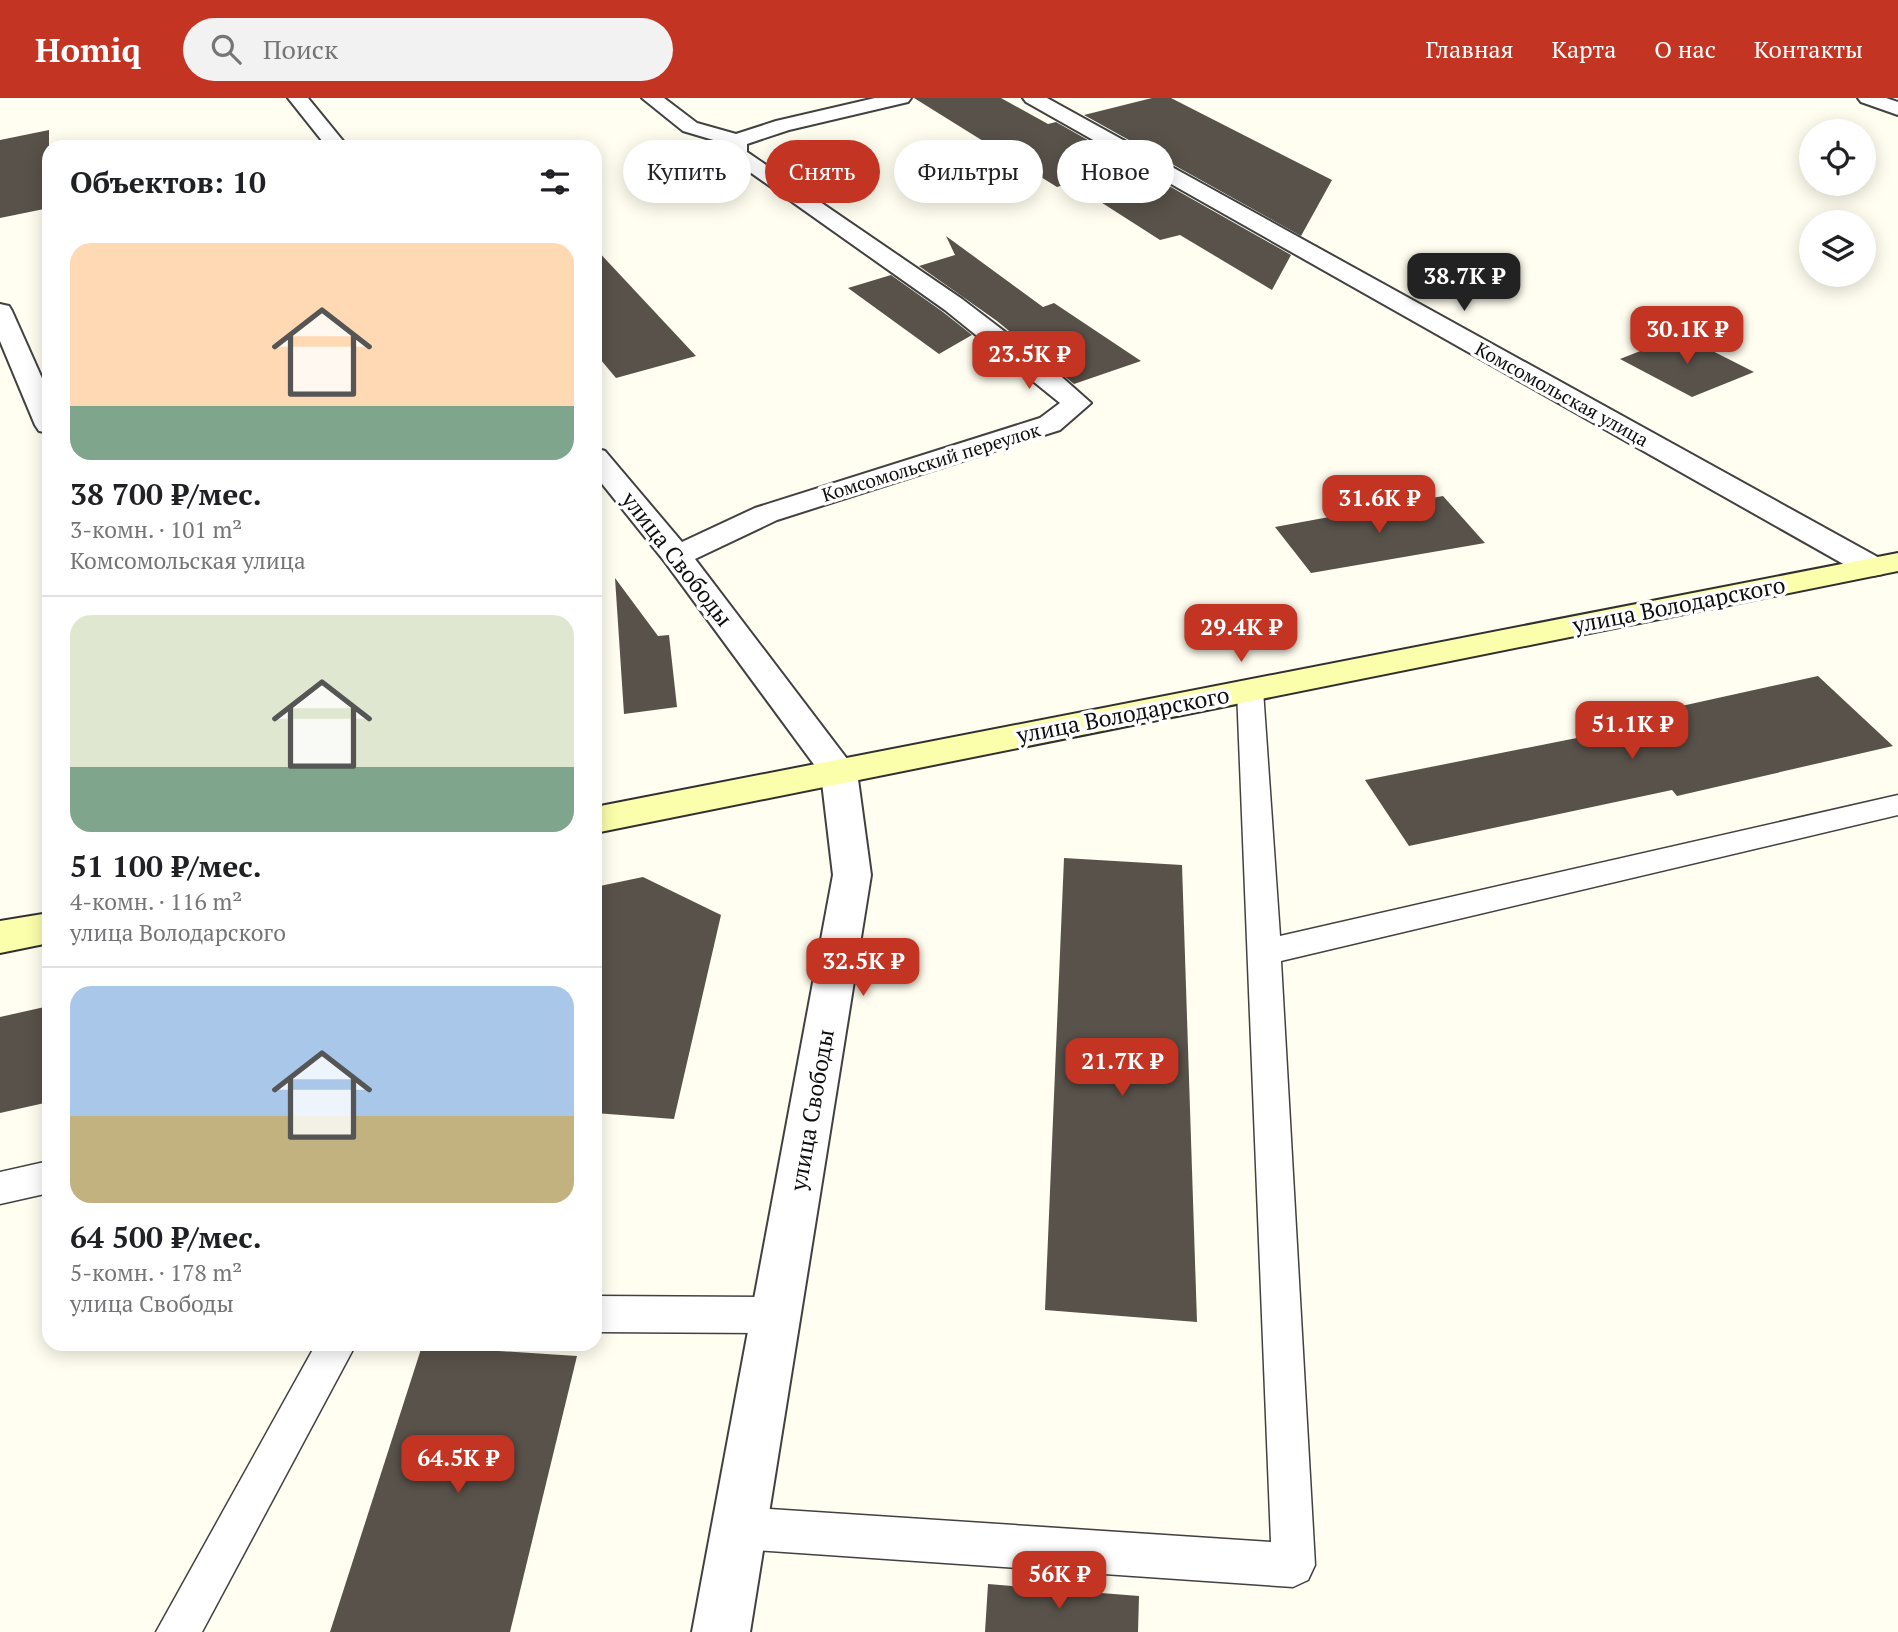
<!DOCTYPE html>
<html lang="ru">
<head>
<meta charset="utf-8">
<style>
  :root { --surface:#fff; --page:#f2f2f2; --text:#202124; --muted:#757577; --line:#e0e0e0; --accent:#c33422 }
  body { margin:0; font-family:"PT Serif",serif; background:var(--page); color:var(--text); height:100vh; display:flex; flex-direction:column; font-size:26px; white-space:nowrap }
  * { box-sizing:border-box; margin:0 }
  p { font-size:23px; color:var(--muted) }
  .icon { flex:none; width:38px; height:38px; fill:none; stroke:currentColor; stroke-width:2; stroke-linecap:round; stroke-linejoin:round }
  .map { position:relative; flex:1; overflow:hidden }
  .drawer { position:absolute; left:42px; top:42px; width:560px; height:1211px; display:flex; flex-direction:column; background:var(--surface); border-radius:21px; box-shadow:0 4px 18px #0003 }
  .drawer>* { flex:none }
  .guide { position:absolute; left:623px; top:42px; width:665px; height:63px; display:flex; gap:14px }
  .fabs { position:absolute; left:1799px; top:21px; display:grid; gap:14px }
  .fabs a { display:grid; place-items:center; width:77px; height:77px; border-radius:50%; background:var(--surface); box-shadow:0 4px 18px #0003; font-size:35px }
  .price { position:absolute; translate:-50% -60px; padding:0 16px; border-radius:14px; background:var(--accent); color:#fff; font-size:23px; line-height:46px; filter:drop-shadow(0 2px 4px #0008) }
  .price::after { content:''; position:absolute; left:50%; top:42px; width:21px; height:16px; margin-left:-10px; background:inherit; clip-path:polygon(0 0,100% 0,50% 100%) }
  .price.active { background:#222; color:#fff }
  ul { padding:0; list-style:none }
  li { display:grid; align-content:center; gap:14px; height:371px; padding:0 28px }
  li+li { border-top:2px solid var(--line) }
  li span { display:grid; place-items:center; height:217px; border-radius:21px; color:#555 }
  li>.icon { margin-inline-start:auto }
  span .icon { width:126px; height:126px; fill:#fffc; stroke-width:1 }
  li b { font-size:30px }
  h2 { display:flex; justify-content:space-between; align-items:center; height:84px; padding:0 28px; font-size:30px }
  .tag { padding:0 24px; border-radius:32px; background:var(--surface); box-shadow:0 4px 18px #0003; font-size:24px; line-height:63px }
  .tag.active { background:var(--accent); color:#fff }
  header { display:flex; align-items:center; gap:42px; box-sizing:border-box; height:98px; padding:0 35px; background:var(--accent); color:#fff }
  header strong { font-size:33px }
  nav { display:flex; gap:38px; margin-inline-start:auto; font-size:24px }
  .search { width:490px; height:63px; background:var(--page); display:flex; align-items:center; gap:18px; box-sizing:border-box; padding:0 24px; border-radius:38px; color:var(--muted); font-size:26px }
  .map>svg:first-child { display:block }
  .building { fill:#58524a }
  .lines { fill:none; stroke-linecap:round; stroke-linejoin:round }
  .service-casing { stroke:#414141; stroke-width:3 }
  .minor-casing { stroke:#414141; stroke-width:4 }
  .tertiary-casing { stroke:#414141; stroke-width:4 }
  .secondary-casing { stroke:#303030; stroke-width:4 }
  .service { fill:#fff; fill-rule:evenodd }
  .minor { fill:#fff; fill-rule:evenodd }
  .tertiary { fill:#fff; fill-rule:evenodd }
  .secondary { fill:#fbffab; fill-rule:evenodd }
  .labels { text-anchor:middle; stroke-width:7; stroke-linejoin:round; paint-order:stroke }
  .far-street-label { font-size:19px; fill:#0e0e0e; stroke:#fff }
  .street-label { font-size:23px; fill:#0e0e0e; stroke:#fff }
</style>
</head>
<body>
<header>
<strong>Homiq</strong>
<div class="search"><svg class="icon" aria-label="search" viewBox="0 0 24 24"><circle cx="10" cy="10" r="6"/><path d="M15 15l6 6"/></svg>Поиск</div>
<nav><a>Главная</a><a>Карта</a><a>О нас</a><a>Контакты</a></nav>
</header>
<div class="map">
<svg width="1898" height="1534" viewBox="0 0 1898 1534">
  <rect width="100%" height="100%" fill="#fffef0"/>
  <!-- building -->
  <g class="building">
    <polygon points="914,0 1001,0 1048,26 1056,24 1291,157 1272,192 1180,137 1160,142 1071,85 1057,89"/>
    <polygon points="1152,0 1171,0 1332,82 1301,138 1084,17"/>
    <polygon points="49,32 49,110 0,120 0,42"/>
    <polygon points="946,138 1043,209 1054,205 1141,263 1074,286 997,223 919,168 955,157"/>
    <polygon points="595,150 696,258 616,280 595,255"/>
    <polygon points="891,177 943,214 972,237 939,256 848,190"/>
    <polygon points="1681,237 1754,274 1692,299 1620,261"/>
    <polygon points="1443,398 1485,445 1311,475 1275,429"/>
    <polygon points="615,480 658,538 669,537 677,609 624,616"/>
    <polygon points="1818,578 1893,648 1677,698 1672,692 1409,748 1365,682 1617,632 1609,624"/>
    <polygon points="1064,760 1182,767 1197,1224 1045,1212"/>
    <polygon points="643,779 721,817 674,1021 595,1015 595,789"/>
    <polygon points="49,908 49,1004 0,1015 0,919"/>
    <polygon points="422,1248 577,1258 510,1534 330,1534"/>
    <polygon points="988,1486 1139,1498 1138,1534 985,1534"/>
  </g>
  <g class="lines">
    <!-- service casing -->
    <g class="service-casing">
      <g id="service">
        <polygon points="1250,583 1259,586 1263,592 1280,838 1898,697 1898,717 1281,863 1315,1467 1308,1482 1293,1489 740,1451 725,1445 719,1430 725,1415 740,1409 1271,1444 1237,592 1241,586"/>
        <polygon points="49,1063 49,1095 0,1106 0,1074"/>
        <polygon points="595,1198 778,1199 792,1204 797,1217 792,1230 778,1235 595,1234"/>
        <polygon points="316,1246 356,1246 202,1534 156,1534"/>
      </g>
    </g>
    <!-- minor casing -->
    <g class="minor-casing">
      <g id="minor">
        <polygon points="288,0 308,0 348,49 327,49"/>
        <polygon points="642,0 664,0 697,25 736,36 776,23 875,0 911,0 908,4 789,32 747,46 747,54 962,201 1046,265 1091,305 1060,332 777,422 695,461 857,674 871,777 750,1534 692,1534 833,777 821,676 665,464 595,377 595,350 605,353 682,444 755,410 1040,320 1060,305 945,212 730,60 727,46 683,33"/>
        <polygon points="1023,0 1047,0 1883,462 1888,469 1883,476 1872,478 1861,476 1026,4"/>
        <polygon points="0,206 9,208 12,213 49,296 49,335 39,333 35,327 0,243"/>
      </g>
    </g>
    <!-- tertiary casing -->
    <g class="tertiary-casing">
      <polygon id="tertiary" points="1858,0 1886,0 1898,4 1898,17 1861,4"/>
    </g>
    <!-- secondary casing -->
    <g class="secondary-casing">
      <g id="secondary">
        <polygon points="1898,455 1898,473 595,735 595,709"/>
        <polygon points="49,815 49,845 0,855 0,823"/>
      </g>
    </g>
    <!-- service -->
    <use href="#service" class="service"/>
    <!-- minor -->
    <use href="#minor" class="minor"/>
    <!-- tertiary -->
    <use href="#tertiary" class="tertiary"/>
    <!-- secondary -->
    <use href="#secondary" class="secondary"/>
  </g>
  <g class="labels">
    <!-- far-street labels -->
    <g class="far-street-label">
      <text transform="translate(1562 296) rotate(29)" y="7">Комсомольская улица</text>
      <text transform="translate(931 364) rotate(-17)" y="7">Комсомольский переулок</text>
    </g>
    <!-- street labels -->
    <g class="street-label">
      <text transform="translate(677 461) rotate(52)" y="8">улица Свободы</text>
      <text transform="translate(1679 507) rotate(-11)" y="8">улица Володарского</text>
      <text transform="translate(1123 617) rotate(-11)" y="8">улица Володарского</text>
      <text transform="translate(812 1012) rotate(-80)" y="8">улица Свободы</text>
    </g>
  </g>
</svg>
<div class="fabs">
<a><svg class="icon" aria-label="locate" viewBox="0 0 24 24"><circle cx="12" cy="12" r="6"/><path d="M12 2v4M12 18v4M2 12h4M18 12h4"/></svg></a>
<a><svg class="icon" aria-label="layers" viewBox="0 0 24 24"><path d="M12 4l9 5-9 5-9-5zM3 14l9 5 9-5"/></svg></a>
</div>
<b class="price active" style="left:1464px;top:215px">38.7K ₽</b>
<b class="price" style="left:1687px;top:268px">30.1K ₽</b>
<b class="price" style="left:1029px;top:293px">23.5K ₽</b>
<b class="price" style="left:1379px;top:437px">31.6K ₽</b>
<b class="price" style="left:1241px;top:566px">29.4K ₽</b>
<b class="price" style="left:1632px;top:663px">51.1K ₽</b>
<b class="price" style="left:863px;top:900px">32.5K ₽</b>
<b class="price" style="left:1122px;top:1000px">21.7K ₽</b>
<b class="price" style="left:458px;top:1397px">64.5K ₽</b>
<b class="price" style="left:1059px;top:1513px">56K ₽</b>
<div class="guide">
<a class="tag">Купить</a>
<a class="tag active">Снять</a>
<a class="tag">Фильтры</a>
<a class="tag">Новое</a>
</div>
<section class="drawer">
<h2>Объектов: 10<svg class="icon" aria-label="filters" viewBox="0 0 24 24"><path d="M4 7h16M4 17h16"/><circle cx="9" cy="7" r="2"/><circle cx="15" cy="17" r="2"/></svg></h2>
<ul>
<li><span style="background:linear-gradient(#ffd9b3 75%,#7fa58c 0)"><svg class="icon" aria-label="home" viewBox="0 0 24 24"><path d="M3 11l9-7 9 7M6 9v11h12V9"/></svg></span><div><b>38 700 ₽/мес.</b><p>3-комн. · 101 m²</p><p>Комсомольская улица</p></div></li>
<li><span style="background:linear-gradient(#dfe7d0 70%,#7fa58c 0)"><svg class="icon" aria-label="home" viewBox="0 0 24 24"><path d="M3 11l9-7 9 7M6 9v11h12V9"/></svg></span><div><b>51 100 ₽/мес.</b><p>4-комн. · 116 m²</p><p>улица Володарского</p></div></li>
<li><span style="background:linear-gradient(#a9c7e8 60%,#c2b280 0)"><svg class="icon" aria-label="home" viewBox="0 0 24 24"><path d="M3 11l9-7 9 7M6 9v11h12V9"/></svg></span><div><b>64 500 ₽/мес.</b><p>5-комн. · 178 m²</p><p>улица Свободы</p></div></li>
</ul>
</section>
</div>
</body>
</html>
